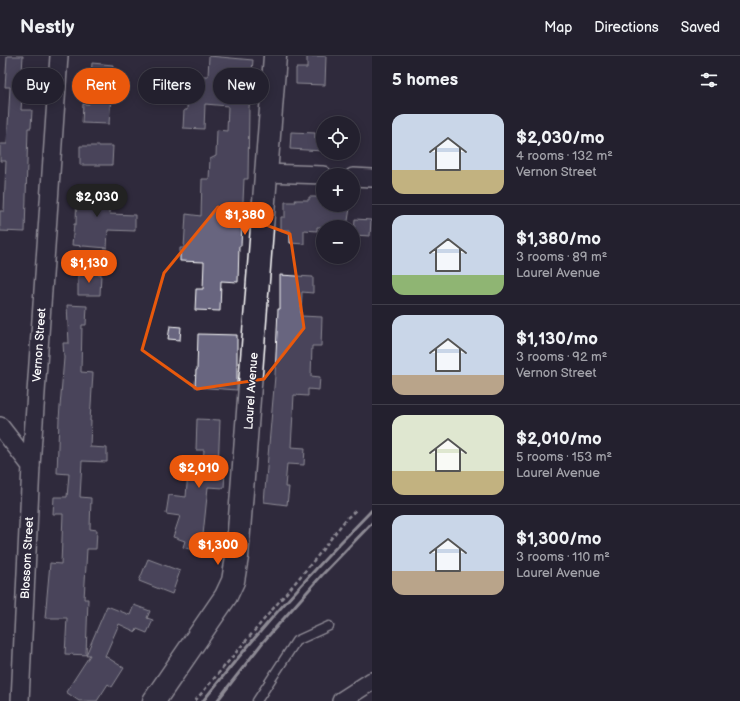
<!DOCTYPE html>
<html lang="en">
<head>
<meta charset="utf-8">
<style>
  :root { --surface:#23202e; --page:#2b2836; --text:#f1f3f6; --muted:#a3a3aa; --line:#403e4a; --accent:#ea580c }
  body { margin:0; font-family:"Balsamiq Sans",sans-serif; background:var(--page); color:var(--text); height:100vh; display:flex; flex-direction:column; font-size:15px; white-space:nowrap }
  * { box-sizing:border-box; margin:0 }
  p { font-size:13px; color:var(--muted) }
  .icon { flex:none; width:22px; height:22px; fill:none; stroke:currentColor; stroke-width:2; stroke-linecap:round; stroke-linejoin:round }
  .map { position:relative; flex:1; overflow:hidden }
  .sheet { display:flex; flex-direction:column; background:var(--surface); width:368px }
  .sheet>* { flex:none }
  .guide { position:absolute; left:12px; top:12px; width:300px; height:36px; display:flex; gap:8px }
  .tools { position:absolute; left:316px; top:60px; display:grid; gap:8px }
  .tools a { display:grid; place-items:center; width:44px; height:44px; border-radius:50%; background:var(--surface); box-shadow:0 2px 10px #0003,0 0 0 1px var(--line); font-size:20px }
  .price { position:absolute; translate:-50% -34px; padding:0 9px; border-radius:14px; background:var(--accent); color:#fff; font-size:13px; line-height:26px; filter:drop-shadow(0 1px 2px #0008) }
  .price::after { content:''; position:absolute; left:50%; top:24px; width:12px; height:9px; margin-left:-6px; background:inherit; clip-path:polygon(0 0,100% 0,50% 100%) }
  .price.current { background:#222; color:#fff }
  ul { padding:0; list-style:none }
  li { display:flex; align-items:center; gap:12px; height:100px; padding:0 20px }
  li+li { border-top:1px solid var(--line) }
  li span { display:grid; place-items:center; flex:none; width:112px; height:80px; border-radius:12px; color:#555 }
  li>.icon { margin-inline-start:auto }
  span .icon { width:48px; height:48px; fill:#fffc; stroke-width:1 }
  li b { font-size:17px }
  h2 { display:flex; justify-content:space-between; align-items:center; height:48px; padding:0 20px; font-size:17px }
  .tag { padding:0 14px; border-radius:18px; background:var(--surface); box-shadow:0 2px 10px #0003,0 0 0 1px var(--line); font-size:14px; line-height:36px }
  .tag.current { background:var(--accent); color:#fff }
  header { display:flex; align-items:center; gap:24px; box-sizing:border-box; height:56px; padding:0 20px; background:var(--surface); border-bottom:1px solid var(--line) }
  header strong { font-size:19px }
  nav { display:flex; gap:22px; margin-inline-start:auto; font-size:14px }
  main { display:flex; flex:1; min-height:0 }
  .map>svg:first-child { display:block }
  .building { fill:#67657f; stroke:#fff }
  .lines { fill:none; stroke-linecap:round; stroke-linejoin:round }
  .service-casing { stroke:#fff; stroke-width:11 }
  .minor-casing { stroke:#fff; stroke-width:20 }
  .secondary-casing { stroke:#fff; stroke-width:25 }
  .path { stroke:#fff; stroke-width:2.5; stroke-dasharray:4 3; stroke-linecap:butt }
  .service { stroke:#2f2a3d; stroke-width:8 }
  .minor { stroke:#2f2a3d; stroke-width:17 }
  .secondary { stroke:#2f2a3d; stroke-width:22 }
  .rail { stroke:#fff; stroke-width:3 }
  .marked { fill:none; stroke:#e8590c; stroke-width:3; stroke-linejoin:round }
  .labels { text-anchor:middle; stroke-width:3; stroke-linejoin:round; paint-order:stroke }
  .street-label { font-size:12px; fill:#fff; stroke:#2f2a3d }
</style>
</head>
<body>
<header>
<strong>Nestly</strong>
<nav><a>Map</a><a>Directions</a><a>Saved</a></nav>
</header>
<main>
<div class="map">
<svg width="372" height="645" viewBox="0 0 372 645">
  <rect width="100%" height="100%" fill="#2f2a3d"/>
  <filter id="ink" filterUnits="userSpaceOnUse"><feTurbulence type="fractalNoise" baseFrequency=".025" numOctaves="2"/><feDisplacementMap in="SourceGraphic" scale="8" xChannelSelector="R" yChannelSelector="G"/><feConvolveMatrix kernelMatrix="1 2 1 2 8 2 1 2 1" color-interpolation-filters="sRGB"/></filter>
  <g filter="url(#ink)">
    <!-- building -->
    <g class="building">
      <polygon points="7,0 23,0 22,16 35,17 34,30 23,29 21,54 32,54 31,72 28,72 25,176 0,175 0,155 4,155 6,105 0,105 0,88 7,88 10,31 5,31"/>
      <polygon points="209,0 253,4 249,52 248,123 244,123 241,190 239,190 238,226 221,225 220,255 195,254 196,233 203,233 204,206 180,205 180,192 184,192 186,158 201,160 202,123 209,123 210,103 216,100 217,74 227,75 228,50 205,48 204,73 183,72 184,54 187,54 188,20 208,20"/>
      <polygon points="307,0 326,0 325,29 296,28 296,12 307,12"/>
      <polygon points="92,7 113,9 109,68 82,67 83,48 89,48"/>
      <polygon points="291,76 315,77 315,82 323,83 323,95 290,93"/>
      <polygon points="80,90 113,90 112,109 80,109"/>
      <polygon points="77,130 110,132 109,158 135,159 135,175 108,174 107,192 72,189 74,168 76,168"/>
      <polygon points="309,141 321,141 321,148 323,149 350,152 347,171 317,171 317,175 304,174 304,188 290,187 290,174 281,174 281,161 285,161 285,146 296,146 295,144 309,144"/>
      <polygon points="355,163 371,164 370,180 354,179"/>
      <polygon points="78,217 101,218 100,239 78,239"/>
      <polygon points="280,219 313,221 313,237 302,236 301,260 322,261 321,290 312,290 311,320 320,321 319,334 308,333 308,340 294,339 291,391 305,392 304,409 287,408 285,431 289,431 287,449 264,446 275,320 278,253 280,253"/>
      <polygon points="67,249 87,250 86,269 82,269 81,316 93,317 90,365 91,365 90,391 107,392 107,406 82,405 80,441 91,442 90,473 97,474 96,493 87,493 84,543 88,543 86,599 107,550 130,559 134,549 150,555 147,562 153,564 147,577 137,573 136,576 119,568 105,600 124,612 112,631 108,628 97,645 79,645 66,636 90,599 65,598 67,562 45,562 50,507 61,508 63,458 53,458 54,441 67,441 69,418 57,417 59,363 64,302 63,287 69,287"/>
      <polygon points="170,270 181,271 180,284 168,283"/>
      <polygon points="198,278 237,279 237,334 195,331 196,314 197,314"/>
      <polygon points="197,363 220,364 218,413 225,414 224,432 208,431 203,479 208,481 202,497 183,491 185,485 173,481 180,460 166,458 169,439 186,441 188,416 202,417 204,394 196,394"/>
      <polygon points="148,503 180,515 172,538 139,525"/>
    </g>
    <g class="lines">
      <!-- service casing -->
      <g class="service-casing">
        <polyline id="service" points="257,645 296,585 329,570"/>
      </g>
      <!-- minor casing -->
      <g class="minor-casing">
        <g id="minor">
          <polyline points="266,117 323,119"/>
          <polyline points="353,121 372,122"/>
          <polyline points="0,370 31,410 20,645"/>
          <polyline points="31,410 59,0"/>
          <polyline points="341,645 372,625"/>
        </g>
      </g>
      <!-- secondary casing -->
      <g class="secondary-casing">
        <polyline id="secondary" points="154,645 226,540 233,525 237,501 275,0"/>
      </g>
      <!-- path -->
      <polyline class="path" points="195,645 316,502 346,463 356,454"/>
      <!-- service -->
      <use href="#service" class="service"/>
      <!-- minor -->
      <use href="#minor" class="minor"/>
      <!-- secondary -->
      <use href="#secondary" class="secondary"/>
      <!-- rail -->
      <g class="rail">
        <path d="M 203,645 C 256,578 312,515 372,454"/>
        <polyline points="217,645 263,586 322,519 372,467"/>
      </g>
    </g>
  </g>
  <!-- marked area -->
  <path d="M0 0H372V645H0ZM 218,151 L 290,178 L 304,272 L 264,323 L 197,333 L 142,294 L 164,217 Z" fill="#2f2a3d" fill-opacity=".55" fill-rule="evenodd"/>
  <path class="marked" d="M 218,151 L 290,178 L 304,272 L 264,323 L 197,333 L 142,294 L 164,217 Z"/>
  <g class="labels">
    <!-- street labels -->
    <g class="street-label">
      <text transform="translate(39 289) rotate(-86)" y="4">Vernon Street</text>
      <text transform="translate(251 335) rotate(-86)" y="4">Laurel Avenue</text>
      <text transform="translate(27 502) rotate(-87)" y="4">Blossom Street</text>
    </g>
  </g>
</svg>
<div class="tools">
<a><svg class="icon" aria-label="locate" viewBox="0 0 24 24"><circle cx="12" cy="12" r="6"/><path d="M12 2v4M12 18v4M2 12h4M18 12h4"/></svg></a>
<a>+</a>
<a>−</a>
</div>
<b class="price current" style="left:97px;top:162px">$2,030</b>
<b class="price" style="left:245px;top:180px">$1,380</b>
<b class="price" style="left:89px;top:228px">$1,130</b>
<b class="price" style="left:199px;top:433px">$2,010</b>
<b class="price" style="left:218px;top:510px">$1,300</b>
<div class="guide">
<a class="tag">Buy</a>
<a class="tag current">Rent</a>
<a class="tag">Filters</a>
<a class="tag">New</a>
</div>
</div>
<section class="sheet">
<h2>5 homes<svg class="icon" aria-label="filters" viewBox="0 0 24 24"><path d="M4 7h16M4 17h16"/><circle cx="9" cy="7" r="2"/><circle cx="15" cy="17" r="2"/></svg></h2>
<ul>
<li><span style="background:linear-gradient(#c9d6e8 70%,#c2b280 0)"><svg class="icon" aria-label="home" viewBox="0 0 24 24"><path d="M3 11l9-7 9 7M6 9v11h12V9"/></svg></span><div><b>$2,030/mo</b><p>4 rooms · 132 m²</p><p>Vernon Street</p></div></li>
<li><span style="background:linear-gradient(#c9d6e8 75%,#8fb573 0)"><svg class="icon" aria-label="home" viewBox="0 0 24 24"><path d="M3 11l9-7 9 7M6 9v11h12V9"/></svg></span><div><b>$1,380/mo</b><p>3 rooms · 89 m²</p><p>Laurel Avenue</p></div></li>
<li><span style="background:linear-gradient(#c9d6e8 75%,#b9a48a 0)"><svg class="icon" aria-label="home" viewBox="0 0 24 24"><path d="M3 11l9-7 9 7M6 9v11h12V9"/></svg></span><div><b>$1,130/mo</b><p>3 rooms · 92 m²</p><p>Vernon Street</p></div></li>
<li><span style="background:linear-gradient(#dfe7d0 70%,#c2b280 0)"><svg class="icon" aria-label="home" viewBox="0 0 24 24"><path d="M3 11l9-7 9 7M6 9v11h12V9"/></svg></span><div><b>$2,010/mo</b><p>5 rooms · 153 m²</p><p>Laurel Avenue</p></div></li>
<li><span style="background:linear-gradient(#c9d6e8 70%,#b9a48a 0)"><svg class="icon" aria-label="home" viewBox="0 0 24 24"><path d="M3 11l9-7 9 7M6 9v11h12V9"/></svg></span><div><b>$1,300/mo</b><p>3 rooms · 110 m²</p><p>Laurel Avenue</p></div></li>
</ul>
</section>
</main>
</body>
</html>
